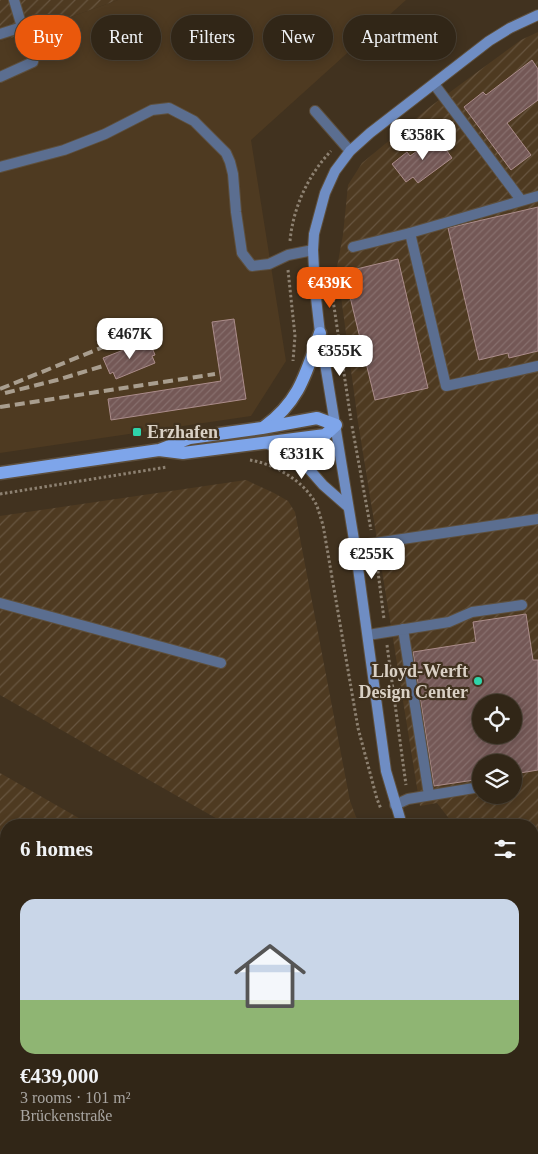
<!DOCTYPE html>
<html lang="en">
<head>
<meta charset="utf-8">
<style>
  :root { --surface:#312617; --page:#3d3224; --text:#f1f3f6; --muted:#a8a5a1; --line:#4c4336; --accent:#ea580c }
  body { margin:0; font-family:Georgia,serif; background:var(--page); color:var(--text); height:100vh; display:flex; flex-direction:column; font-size:19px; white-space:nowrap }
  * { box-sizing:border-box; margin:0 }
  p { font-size:16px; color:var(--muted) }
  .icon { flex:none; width:28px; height:28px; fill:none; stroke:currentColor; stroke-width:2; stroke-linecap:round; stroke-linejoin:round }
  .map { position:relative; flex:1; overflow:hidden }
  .details { position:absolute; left:0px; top:819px; width:539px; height:336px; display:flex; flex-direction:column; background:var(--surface); border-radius:20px 20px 0 0; box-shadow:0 2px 12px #0003,0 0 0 1px var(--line) }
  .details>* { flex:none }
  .hud { position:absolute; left:15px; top:15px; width:509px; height:45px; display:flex; gap:10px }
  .tools { position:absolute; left:472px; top:694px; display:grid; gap:10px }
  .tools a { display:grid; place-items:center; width:50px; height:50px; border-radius:50%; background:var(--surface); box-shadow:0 2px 12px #0003,0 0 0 1px var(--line); font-size:25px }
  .price { position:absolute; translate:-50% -42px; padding:0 11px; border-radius:10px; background:#fff; color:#222; font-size:16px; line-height:32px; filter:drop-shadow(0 1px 2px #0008) }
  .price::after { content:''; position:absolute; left:50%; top:30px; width:15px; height:11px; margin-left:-8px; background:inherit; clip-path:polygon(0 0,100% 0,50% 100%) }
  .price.on { background:var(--accent); color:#fff }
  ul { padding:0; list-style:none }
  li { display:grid; align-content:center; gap:10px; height:265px; padding:0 20px }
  li span { display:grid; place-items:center; height:155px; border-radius:15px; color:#555 }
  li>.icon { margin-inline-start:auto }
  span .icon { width:90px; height:90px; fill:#fffc; stroke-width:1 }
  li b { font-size:21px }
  h2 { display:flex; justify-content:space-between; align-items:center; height:60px; padding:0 20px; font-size:21px }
  .pill { padding:0 18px; border-radius:22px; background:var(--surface); box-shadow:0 2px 12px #0003,0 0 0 1px var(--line); font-size:18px; line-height:45px }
  .pill.on { background:var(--accent); color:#fff }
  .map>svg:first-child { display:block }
  .built { fill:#4e3a21 }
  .industrial { fill:url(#industrial-furrows); fill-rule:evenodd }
  .grass { fill:url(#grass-dots) }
  .water { fill:url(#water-ripples) }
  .building { fill:url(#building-hatch); stroke:#ab8c8a; fill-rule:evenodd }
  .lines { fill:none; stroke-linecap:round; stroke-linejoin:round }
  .lane-casing { stroke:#5d4f3d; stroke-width:12 }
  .secondary-casing { stroke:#5d4f3d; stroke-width:12 }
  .primary-casing { stroke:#5d4f3d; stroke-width:15 }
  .path { stroke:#8d8171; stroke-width:3; stroke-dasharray:2.5 2.5; stroke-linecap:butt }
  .lane { stroke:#5b6e90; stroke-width:10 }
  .secondary { stroke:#6f8dc3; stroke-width:10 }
  .primary { stroke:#7ea5ea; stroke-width:12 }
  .rail { stroke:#a99e8f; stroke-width:4; stroke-dasharray:10 5; stroke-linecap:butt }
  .poi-dot { fill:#2ed4aa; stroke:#41321f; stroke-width:2 }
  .labels { text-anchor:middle; stroke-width:4.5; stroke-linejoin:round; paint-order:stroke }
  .poi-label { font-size:18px; font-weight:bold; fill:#dad1c5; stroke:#41321f; text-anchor:start }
</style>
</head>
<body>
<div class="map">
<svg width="538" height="1154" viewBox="0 0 538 1154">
  <defs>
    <pattern id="industrial-furrows" width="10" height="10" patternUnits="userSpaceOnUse" patternTransform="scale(1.25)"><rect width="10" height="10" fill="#4e3a21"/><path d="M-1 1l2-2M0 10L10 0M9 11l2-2" fill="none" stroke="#675540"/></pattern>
    <pattern id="grass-dots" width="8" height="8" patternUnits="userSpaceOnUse" patternTransform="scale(1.25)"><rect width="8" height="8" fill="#346a29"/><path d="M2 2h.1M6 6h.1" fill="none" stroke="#517e47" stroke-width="1.8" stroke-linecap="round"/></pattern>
    <pattern id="water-ripples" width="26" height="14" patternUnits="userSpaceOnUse" patternTransform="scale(1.25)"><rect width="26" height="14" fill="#22757e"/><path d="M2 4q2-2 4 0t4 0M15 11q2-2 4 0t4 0" fill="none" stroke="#4c8e94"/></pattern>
    <pattern id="building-hatch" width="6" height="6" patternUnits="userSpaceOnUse" patternTransform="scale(1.25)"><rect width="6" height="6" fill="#745856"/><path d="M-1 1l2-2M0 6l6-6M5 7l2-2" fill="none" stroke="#876f6d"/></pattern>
  </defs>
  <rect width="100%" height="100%" fill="#41321f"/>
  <!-- built -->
  <polygon class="built" points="118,0 406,0 251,140 286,361 251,416 0,453 0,42"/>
  <!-- industrial -->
  <g class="industrial">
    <polygon points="0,0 118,0 0,42"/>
    <path d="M 538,32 L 538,928 L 533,921 L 532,825 L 454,825 L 437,803 L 420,806 L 358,422 L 337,267 L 343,235 L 348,185 L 362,163 L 431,106 L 521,40 ZM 481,702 L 514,702 L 514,735 L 481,735 ZM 481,762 L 514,762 L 514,795 L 481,795 Z"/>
    <polygon points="246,480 274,493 288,501 295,512 350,801 359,825 228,825 0,695 0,516"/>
    <polygon points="0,773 91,825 6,825 6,989 0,985"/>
    <polygon points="246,1149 424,1149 422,1154 253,1154"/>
  </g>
  <!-- grass -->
  <polygon class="grass" points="533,1065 538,1067 538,1154 422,1154 424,1149 532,1149"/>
  <!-- water -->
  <polygon class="water" points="0,985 6,989 6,1149 245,1149 253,1154 0,1154"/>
  <!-- building -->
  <g class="building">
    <polygon points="532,60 538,69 538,100 507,123 531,155 511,170 464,107 483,92 486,95"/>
    <polygon points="437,137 452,158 418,183 413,177 406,182 392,164 407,152 410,156"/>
    <polygon points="538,207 538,351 509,358 508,353 479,360 448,228"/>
    <polygon points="398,259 428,388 375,400 344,272"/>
    <polygon points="234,319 246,399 111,420 108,399 221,381 212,322"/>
    <polygon points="149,340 155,355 152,356 155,363 116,379 113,372 110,374 103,358"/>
    <path d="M 526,614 L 533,660 L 538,660 L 538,770 L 514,774 L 514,762 L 481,762 L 481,779 L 434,786 L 413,652 L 476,642 L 473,622 ZM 481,702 L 514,702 L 514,735 L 481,735 Z"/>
  </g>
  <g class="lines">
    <!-- lane casing -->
    <g class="lane-casing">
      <g id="lane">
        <polyline points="0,34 22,27 14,0"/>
        <path d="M 0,77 L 33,62 C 35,48 30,39 22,27"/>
        <polyline points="434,84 521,200"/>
        <polyline points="315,111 350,151"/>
        <polyline points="0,167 64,150 105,134 152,110 169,108 194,121 226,153 230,162 233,174 236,212 242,253 252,266 269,264 288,255 313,250"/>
        <polyline points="410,233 446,386 538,366"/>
        <polyline points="353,247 410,233 538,196"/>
        <polyline points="355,546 538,519"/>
        <polyline points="0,603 221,663"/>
        <polyline points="403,629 429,795"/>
        <polyline points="368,635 449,622 472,612 522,605"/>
        <polyline points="395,805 408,799 480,787"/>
        <polyline points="532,876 538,875"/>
        <polyline points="532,974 538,976"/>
      </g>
    </g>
    <!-- secondary casing -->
    <g class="secondary-casing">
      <g id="secondary">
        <polyline points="265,443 286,451 302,461 323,485 347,506"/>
        <polyline points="402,825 386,771 355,546 320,333 315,289 313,250 314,234 325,193 335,171 350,151 370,133 489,41 510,28 538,15"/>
        <polyline points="532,995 538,998"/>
      </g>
    </g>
    <!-- primary casing -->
    <g class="primary-casing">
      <g id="primary">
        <path d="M 264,427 C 300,401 306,373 320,333"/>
        <polyline points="0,473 159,450 190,438 262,428 317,418 336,425 325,435 183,453 159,450"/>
      </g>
    </g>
    <!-- path -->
    <g class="path">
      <path d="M 290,241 C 293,208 308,175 331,151"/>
      <polyline points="288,270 295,336 293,361"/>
      <polyline points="330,280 351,420"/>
      <polyline points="352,426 371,530"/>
      <path d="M 250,460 C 275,464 306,482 317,506 C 319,512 321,519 323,525 L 358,728 L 377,799 L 381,809"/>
      <polyline points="0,494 167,467"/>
      <polyline points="376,556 384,619"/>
      <polyline points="387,645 406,785"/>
    </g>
    <!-- lane -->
    <use href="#lane" class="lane"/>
    <!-- secondary -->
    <use href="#secondary" class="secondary"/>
    <!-- primary -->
    <use href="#primary" class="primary"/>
    <!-- rail -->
    <g class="rail">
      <polyline points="0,389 140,332"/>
      <polyline points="5,393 57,380 103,366"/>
      <polyline points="0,407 215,374"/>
    </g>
  </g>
  <!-- markers -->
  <g class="poi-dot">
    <rect x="132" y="427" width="10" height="10" rx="2.5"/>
    <circle cx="478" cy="681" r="5"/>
  </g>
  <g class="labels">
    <!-- poi labels -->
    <g class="poi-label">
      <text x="147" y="438">Erzhafen</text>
      <text x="468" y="677" text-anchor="end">Lloyd-Werft<tspan x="468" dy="21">Design Center</tspan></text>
    </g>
  </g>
</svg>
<div class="tools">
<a><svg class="icon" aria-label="locate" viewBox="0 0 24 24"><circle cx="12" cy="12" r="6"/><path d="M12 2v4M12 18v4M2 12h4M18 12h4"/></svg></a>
<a><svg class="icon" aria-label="layers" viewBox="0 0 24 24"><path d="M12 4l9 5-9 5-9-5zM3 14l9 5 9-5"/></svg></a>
</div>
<b class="price" style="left:423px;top:161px">€358K</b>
<b class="price on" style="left:330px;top:309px">€439K</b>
<b class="price" style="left:130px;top:360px">€467K</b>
<b class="price" style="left:340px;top:377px">€355K</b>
<b class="price" style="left:302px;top:480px">€331K</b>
<b class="price" style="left:372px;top:580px">€255K</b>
<div class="hud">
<a class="pill on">Buy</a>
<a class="pill">Rent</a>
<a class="pill">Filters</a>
<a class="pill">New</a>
<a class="pill">Apartment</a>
</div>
<section class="details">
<h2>6 homes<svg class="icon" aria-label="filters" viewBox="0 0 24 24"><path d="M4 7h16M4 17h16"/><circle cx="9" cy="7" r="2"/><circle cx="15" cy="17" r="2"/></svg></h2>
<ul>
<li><span style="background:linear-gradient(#c9d6e8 65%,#8fb573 0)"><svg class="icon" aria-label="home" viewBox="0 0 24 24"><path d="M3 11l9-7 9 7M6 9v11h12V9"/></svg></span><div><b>€439,000</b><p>3 rooms · 101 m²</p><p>Brückenstraße</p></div></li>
</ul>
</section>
</div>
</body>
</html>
